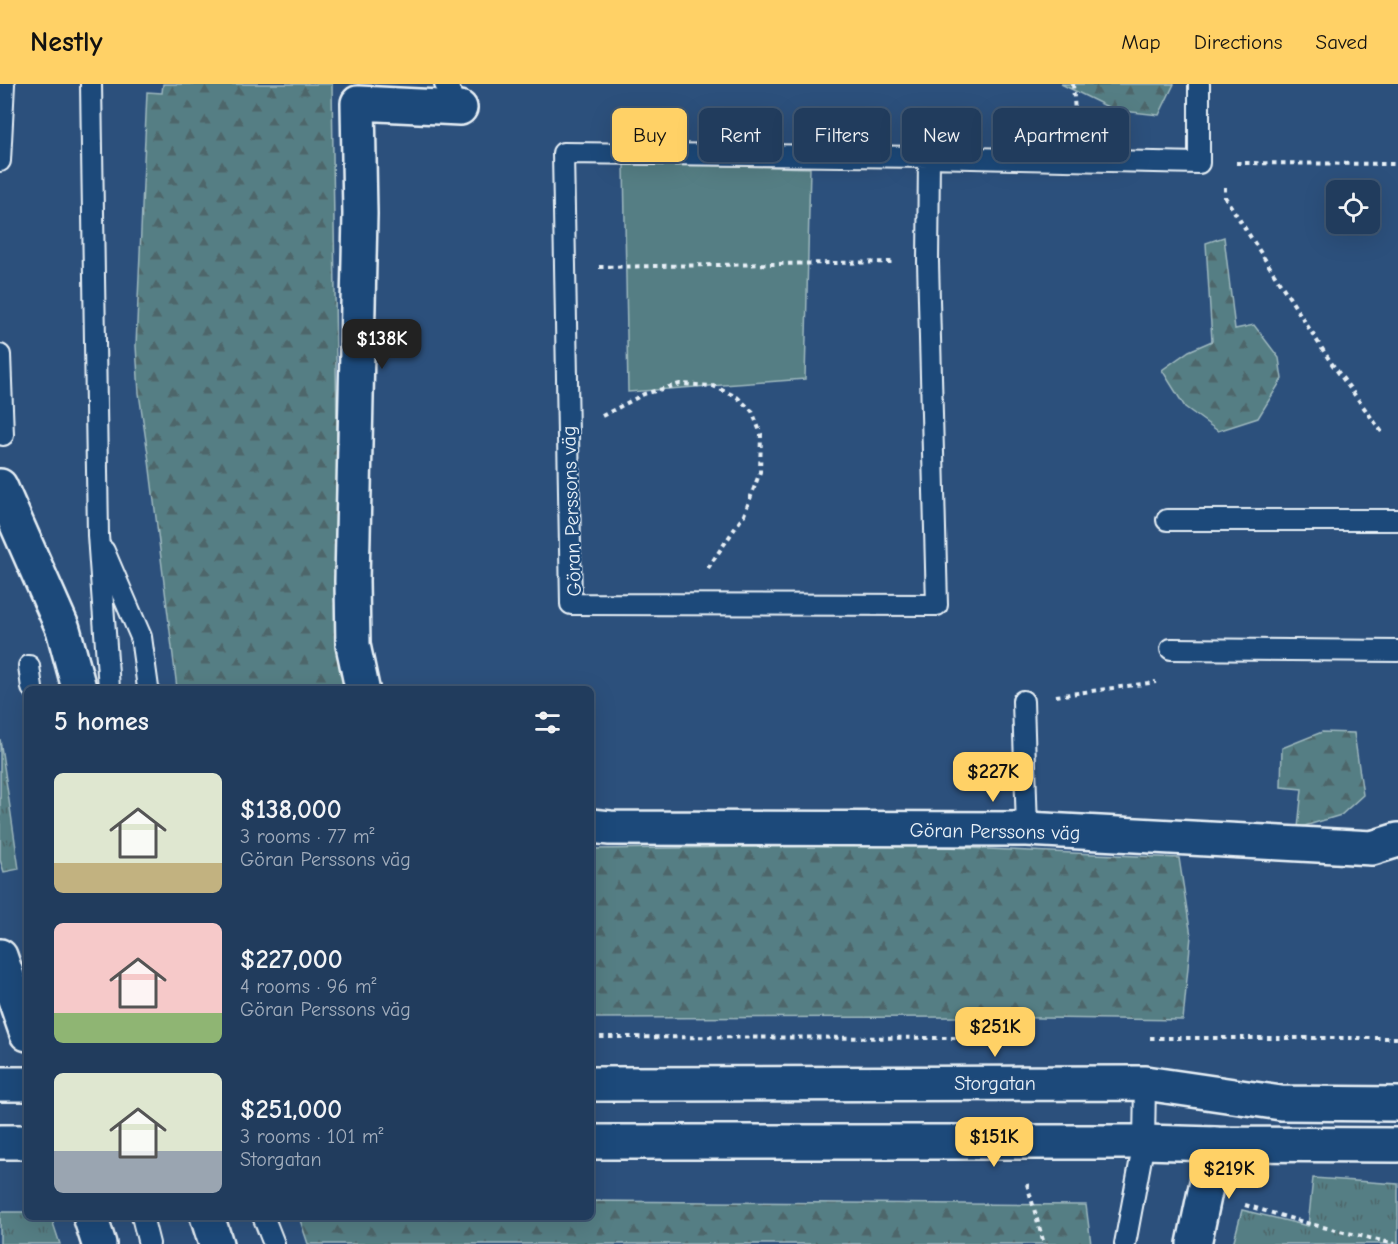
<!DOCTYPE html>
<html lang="en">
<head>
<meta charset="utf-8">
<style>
  :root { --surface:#213c5d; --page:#2d4766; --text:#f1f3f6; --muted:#a2adbc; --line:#3e5672; --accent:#ffd166 }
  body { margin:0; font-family:"Comic Neue",sans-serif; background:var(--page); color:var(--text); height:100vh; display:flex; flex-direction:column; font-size:22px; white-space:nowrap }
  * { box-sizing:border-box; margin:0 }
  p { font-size:20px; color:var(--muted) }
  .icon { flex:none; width:33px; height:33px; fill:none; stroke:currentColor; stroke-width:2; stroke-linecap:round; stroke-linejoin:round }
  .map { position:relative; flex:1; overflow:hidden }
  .sheet { position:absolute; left:24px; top:602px; width:570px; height:534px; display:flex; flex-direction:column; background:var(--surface); border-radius:9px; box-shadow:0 6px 24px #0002,0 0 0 2px var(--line) }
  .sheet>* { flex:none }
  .top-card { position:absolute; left:612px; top:24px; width:570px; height:54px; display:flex; gap:12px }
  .controls { position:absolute; left:1326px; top:96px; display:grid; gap:12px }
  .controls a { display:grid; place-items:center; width:54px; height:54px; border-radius:9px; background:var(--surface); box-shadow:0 6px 24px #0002,0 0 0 2px var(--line); font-size:30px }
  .price { position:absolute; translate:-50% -51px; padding:0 14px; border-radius:12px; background:var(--accent); color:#111; font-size:20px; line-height:39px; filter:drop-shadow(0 2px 3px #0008) }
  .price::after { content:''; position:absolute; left:50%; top:36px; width:18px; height:14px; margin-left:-9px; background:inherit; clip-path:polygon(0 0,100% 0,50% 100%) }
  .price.current { background:#222; color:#fff }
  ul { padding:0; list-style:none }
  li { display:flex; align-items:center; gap:18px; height:150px; padding:0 30px }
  li span { display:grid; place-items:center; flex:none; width:168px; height:120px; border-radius:9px; color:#555 }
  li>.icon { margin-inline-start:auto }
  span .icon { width:72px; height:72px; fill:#fffc; stroke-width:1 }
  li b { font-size:26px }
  h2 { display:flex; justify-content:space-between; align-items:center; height:72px; padding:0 30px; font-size:26px }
  .chip { padding:0 21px; border-radius:9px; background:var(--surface); box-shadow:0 6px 24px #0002,0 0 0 2px var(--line); font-size:21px; line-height:54px }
  .chip.current { background:var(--accent); color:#111 }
  header { display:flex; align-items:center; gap:36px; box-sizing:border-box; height:84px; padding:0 30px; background:var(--accent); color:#111 }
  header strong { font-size:28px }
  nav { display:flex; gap:33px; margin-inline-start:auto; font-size:21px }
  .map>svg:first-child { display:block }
  .grass { fill:url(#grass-tufts); stroke:#9eb8be; stroke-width:1.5 }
  .forest { fill:url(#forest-firs); stroke:#9eb8be; stroke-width:1.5 }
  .park { fill:#557e84; stroke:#9eb8be; stroke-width:1.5 }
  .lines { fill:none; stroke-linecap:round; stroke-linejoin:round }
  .service-casing { stroke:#e8f1f8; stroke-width:24 }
  .minor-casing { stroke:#e8f1f8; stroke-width:38 }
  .tertiary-casing { stroke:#e8f1f8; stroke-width:38 }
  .secondary-casing { stroke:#e8f1f8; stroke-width:38 }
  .path { stroke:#e8f1f8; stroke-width:4; stroke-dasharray:4.5 4.5; stroke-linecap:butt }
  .service { stroke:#1f4a7a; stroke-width:20 }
  .minor { stroke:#1f4a7a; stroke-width:33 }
  .tertiary { stroke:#1f4a7a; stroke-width:33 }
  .secondary { stroke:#1f4a7a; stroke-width:33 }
  .labels { text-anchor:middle; stroke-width:4.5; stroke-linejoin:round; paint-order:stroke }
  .street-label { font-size:20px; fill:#e8f1f8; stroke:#1f4a7a }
</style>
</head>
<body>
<header>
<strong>Nestly</strong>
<nav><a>Map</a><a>Directions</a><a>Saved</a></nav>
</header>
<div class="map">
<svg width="1398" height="1160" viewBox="0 0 1398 1160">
  <defs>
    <pattern id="grass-tufts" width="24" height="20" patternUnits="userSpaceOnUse" patternTransform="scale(1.5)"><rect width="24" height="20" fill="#557e84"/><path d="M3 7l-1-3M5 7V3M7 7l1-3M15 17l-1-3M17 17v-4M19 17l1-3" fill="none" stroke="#4e666a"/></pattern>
    <pattern id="forest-firs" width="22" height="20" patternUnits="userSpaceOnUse" patternTransform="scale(1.5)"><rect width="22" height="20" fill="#557e84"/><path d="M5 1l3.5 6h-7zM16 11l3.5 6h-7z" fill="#4e666a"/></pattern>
  </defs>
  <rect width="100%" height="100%" fill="#2c507c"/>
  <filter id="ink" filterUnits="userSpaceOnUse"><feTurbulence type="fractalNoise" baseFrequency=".0167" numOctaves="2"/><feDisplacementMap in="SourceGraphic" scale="12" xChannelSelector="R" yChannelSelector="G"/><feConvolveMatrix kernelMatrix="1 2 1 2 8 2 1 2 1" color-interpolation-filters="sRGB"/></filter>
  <g filter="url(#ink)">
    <!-- grass -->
    <g class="grass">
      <polygon points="0,655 19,785 4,788 0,776"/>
      <polygon points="1313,1094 1398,1100 1398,1160 1233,1160 1242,1126 1308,1142"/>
      <polygon points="0,1128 27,1128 27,1132 51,1133 60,1160 0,1160"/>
    </g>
    <!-- forest -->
    <g class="forest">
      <polygon points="163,0 332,0 340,557 349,604 177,604 149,377 139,309 136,262 147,8 162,9"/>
      <polygon points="1061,0 1174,0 1159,31 1114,26"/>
      <polygon points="1224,153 1235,245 1254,241 1279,274 1282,295 1258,334 1218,347 1185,323 1162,286 1189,267 1212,257 1206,159"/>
      <polygon points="1322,648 1354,649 1363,711 1341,731 1298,744 1302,705 1281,703 1282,664"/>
      <polygon points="905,761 1179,774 1191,852 1183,936 976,933 591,934 591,765"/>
      <polygon points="591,1117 1086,1121 1091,1160 308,1160 299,1133 591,1132"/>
    </g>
    <!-- park -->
    <polygon class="park" points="624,79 810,84 805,295 628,308"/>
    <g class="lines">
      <!-- service casing -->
      <g class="service-casing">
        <g id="service">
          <polyline points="91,0 98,451 109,604"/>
          <polyline points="445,0 460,24"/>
          <polyline points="929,73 928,178 937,521 571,520 563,69 929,73 1199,79 1199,0"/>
          <polyline points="0,77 4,0"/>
          <polyline points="0,271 3,351"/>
          <polyline points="1167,436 1398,436"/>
          <polyline points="104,467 141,553 148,604"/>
          <polyline points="1171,565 1398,567"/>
          <polyline points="29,582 32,604"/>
          <polyline points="1023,617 1027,745"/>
          <polyline points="142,1132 149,1160"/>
          <polyline points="263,1132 274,1160"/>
          <polyline points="1125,1160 1144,1058 1145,999"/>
        </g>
      </g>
      <!-- minor casing -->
      <g class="minor-casing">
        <g id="minor">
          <polyline points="362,604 353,561 352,497 360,130 358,19 460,24"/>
          <polyline points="591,742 610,744 1027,745 1372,764 1398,756"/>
        </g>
      </g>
      <!-- tertiary casing -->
      <g class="tertiary-casing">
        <g id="tertiary">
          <polyline points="0,1000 27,1000"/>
          <polyline points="591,1000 1145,999 1281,1019 1398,1020"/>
          <polyline points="0,1058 27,1058"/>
          <polyline points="591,1058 1144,1058 1215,1060 1398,1061"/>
        </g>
      </g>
      <!-- secondary casing -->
      <g class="secondary-casing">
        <g id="secondary">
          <polyline points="0,402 63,545 79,604"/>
          <polyline points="0,872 27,950"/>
          <polyline points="90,1132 99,1160"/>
          <polyline points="207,1132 216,1160"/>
          <polyline points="1194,1160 1215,1060"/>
        </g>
      </g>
      <!-- path -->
      <g class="path">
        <polyline points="1073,0 1076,43"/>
        <polyline points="1236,79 1398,80"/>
        <polyline points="1225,103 1225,113 1330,277 1384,351"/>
        <polyline points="599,183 892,178"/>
        <polyline points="602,332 644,310 680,300 713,302 737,313 752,327 761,350 760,388 744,431 708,484"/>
        <polyline points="1056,612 1156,598"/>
        <polyline points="591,953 968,954"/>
        <polyline points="1150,954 1398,954"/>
        <polyline points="1027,1100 1044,1160"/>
        <polyline points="1245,1121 1310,1140 1395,1160"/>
      </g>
      <!-- service -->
      <use href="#service" class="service"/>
      <!-- minor -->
      <use href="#minor" class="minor"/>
      <!-- tertiary -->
      <use href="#tertiary" class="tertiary"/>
      <!-- secondary -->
      <use href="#secondary" class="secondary"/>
    </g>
  </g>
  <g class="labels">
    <!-- street labels -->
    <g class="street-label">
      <text transform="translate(571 427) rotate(-92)" y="7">Göran Perssons väg</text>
      <text transform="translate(995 747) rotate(1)" y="7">Göran Perssons väg</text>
      <text x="995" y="1006">Storgatan</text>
    </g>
  </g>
</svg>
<div class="controls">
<a><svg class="icon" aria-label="locate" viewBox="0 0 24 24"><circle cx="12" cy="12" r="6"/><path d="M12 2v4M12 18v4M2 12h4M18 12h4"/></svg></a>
</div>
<b class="price current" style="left:382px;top:286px">$138K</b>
<b class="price" style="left:993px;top:719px">$227K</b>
<b class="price" style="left:995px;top:974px">$251K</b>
<b class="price" style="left:994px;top:1084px">$151K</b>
<b class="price" style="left:1229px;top:1116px">$219K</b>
<div class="top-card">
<a class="chip current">Buy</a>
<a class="chip">Rent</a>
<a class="chip">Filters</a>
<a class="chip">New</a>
<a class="chip">Apartment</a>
</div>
<section class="sheet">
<h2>5 homes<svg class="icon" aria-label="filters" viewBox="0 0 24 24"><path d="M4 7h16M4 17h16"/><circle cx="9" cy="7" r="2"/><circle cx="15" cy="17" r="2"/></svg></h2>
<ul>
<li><span style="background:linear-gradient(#dfe7d0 75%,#c2b280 0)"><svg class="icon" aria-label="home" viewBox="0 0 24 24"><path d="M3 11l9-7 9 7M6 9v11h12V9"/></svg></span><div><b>$138,000</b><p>3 rooms · 77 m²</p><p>Göran Perssons väg</p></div></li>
<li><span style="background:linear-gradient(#f6c9c9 75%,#8fb573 0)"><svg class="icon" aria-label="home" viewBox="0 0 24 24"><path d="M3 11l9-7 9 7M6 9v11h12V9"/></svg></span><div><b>$227,000</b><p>4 rooms · 96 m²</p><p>Göran Perssons väg</p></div></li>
<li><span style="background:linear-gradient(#dfe7d0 65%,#9aa5b1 0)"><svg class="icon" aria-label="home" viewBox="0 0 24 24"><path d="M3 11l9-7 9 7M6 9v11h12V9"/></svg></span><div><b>$251,000</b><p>3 rooms · 101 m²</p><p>Storgatan</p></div></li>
</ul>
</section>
</div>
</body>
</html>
